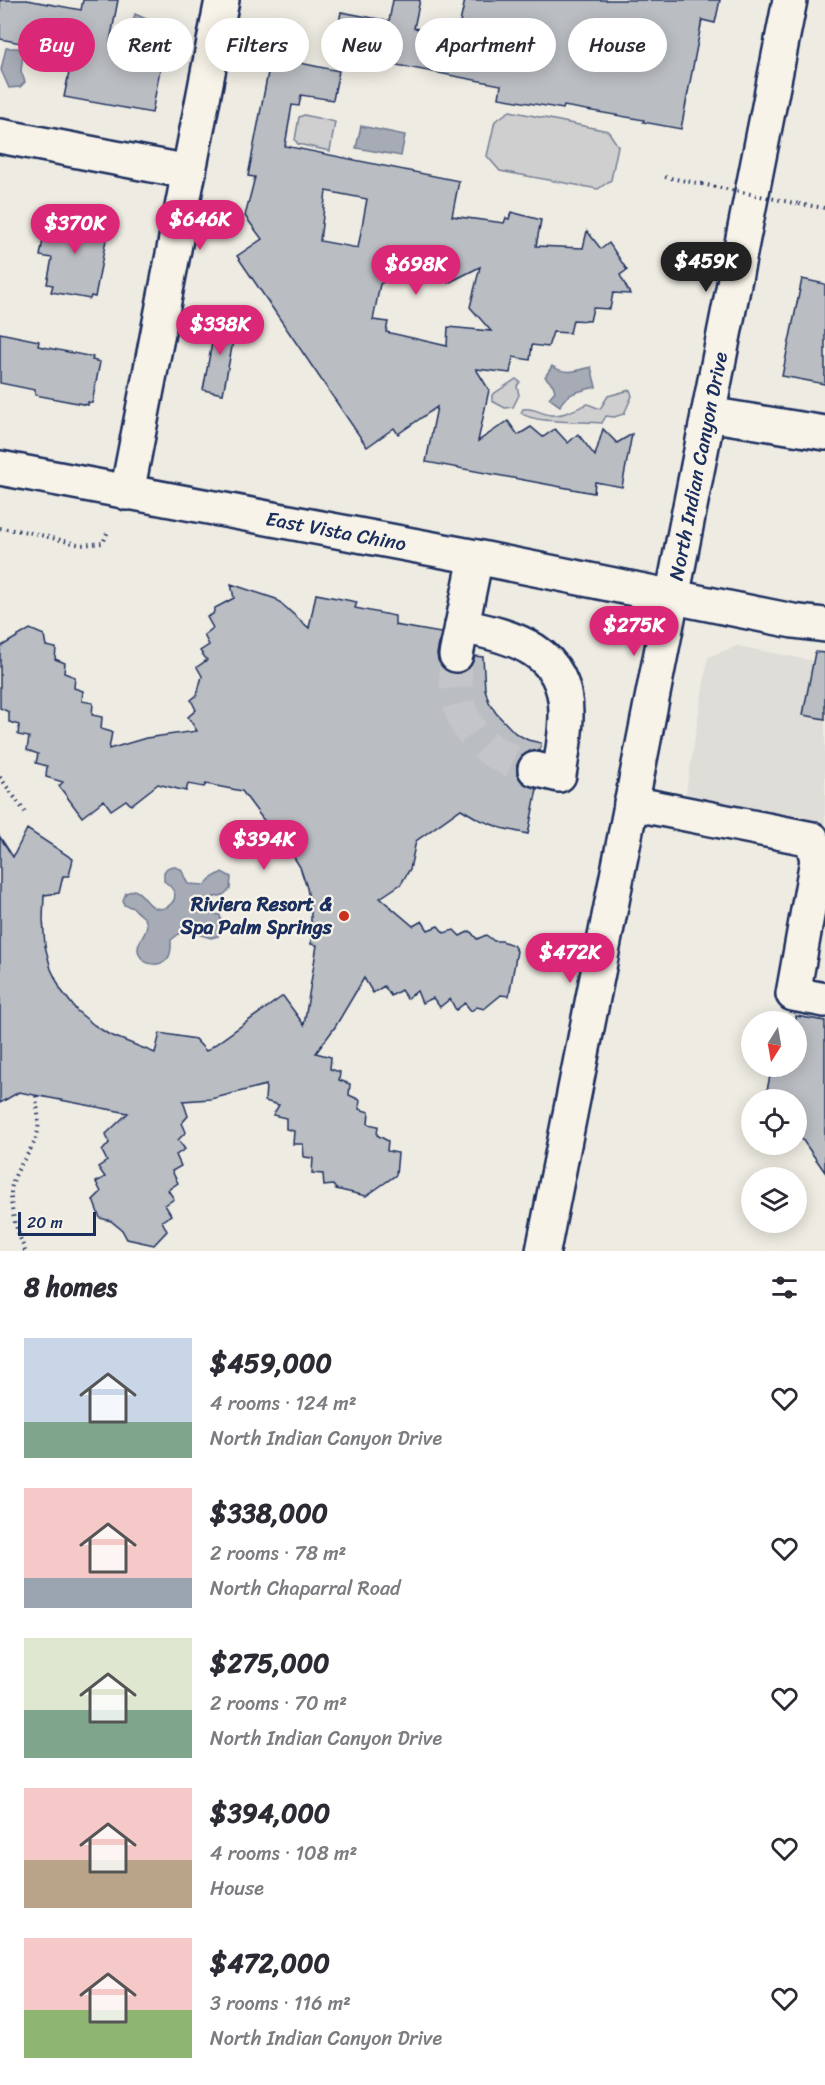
<!DOCTYPE html>
<html lang="en">
<head>
<meta charset="utf-8">
<style>
  :root { --surface:#fff; --page:#f2f2f3; --text:#2b2b33; --muted:#7c7c81; --accent:#db2777 }
  body { margin:0; font-family:Sriracha,sans-serif; background:var(--page); color:var(--text); height:100vh; display:flex; flex-direction:column; font-size:22px; white-space:nowrap }
  * { box-sizing:border-box; margin:0 }
  p { font-size:20px; color:var(--muted) }
  .icon { flex:none; width:33px; height:33px; fill:none; stroke:currentColor; stroke-width:2; stroke-linecap:round; stroke-linejoin:round }
  .map { position:relative; height:1251px; overflow:hidden }
  .side { display:flex; flex-direction:column; background:var(--surface); flex:1 }
  .side>* { flex:none }
  .banner { position:absolute; left:18px; top:18px; width:789px; height:54px; display:flex; gap:12px }
  .needle { width:39px; rotate:191deg }
  .fabs { position:absolute; left:741px; top:1011px; display:grid; gap:12px }
  .fabs a { display:grid; place-items:center; width:66px; height:66px; border-radius:50%; background:var(--surface); box-shadow:0 3px 15px #0003; font-size:30px }
  .scale { position:absolute; left:18px; bottom:15px; width:78px; box-sizing:border-box; padding-left:6px; border:3px solid #1b2f5e; border-top:0; font-size:16px; line-height:21px; white-space:nowrap; color:#1b2f5e; -webkit-text-stroke:4px #f7f3e8; paint-order:stroke }
  .price { position:absolute; translate:-50% -51px; padding:0 14px; border-radius:21px; background:var(--accent); color:#fff; font-size:20px; line-height:39px; filter:drop-shadow(0 2px 3px #0008) }
  .price::after { content:''; position:absolute; left:50%; top:36px; width:18px; height:14px; margin-left:-9px; background:inherit; clip-path:polygon(0 0,100% 0,50% 100%) }
  .price.selected { background:#222; color:#fff }
  ul { padding:0; list-style:none }
  li { display:flex; align-items:center; gap:18px; height:150px; padding:0 24px }
  li span { display:grid; place-items:center; flex:none; width:168px; height:120px; border-radius:0px; color:#555 }
  li>.icon { margin-inline-start:auto }
  span .icon { width:72px; height:72px; fill:#fffc; stroke-width:1 }
  li b { font-size:26px }
  h2 { display:flex; justify-content:space-between; align-items:center; height:72px; padding:0 24px; font-size:26px }
  .chip { padding:0 21px; border-radius:27px; background:var(--surface); box-shadow:0 3px 15px #0003; font-size:21px; line-height:54px }
  .chip.selected { background:var(--accent); color:#fff }
  .map>svg:first-child { display:block }
  .built { fill:#deddd8 }
  .green { fill:#cfcfcf; stroke:#757f96; stroke-width:1.5 }
  .water { fill:#a6abb5; stroke:#6e7992; stroke-width:1.5 }
  .building { fill:#babdc2; stroke:#1b2f5e; stroke-width:1.5; fill-rule:evenodd }
  .lines { fill:none; stroke-linecap:round; stroke-linejoin:round }
  .minor-tunnel { stroke:#c4c5c8; stroke-width:33; stroke-dasharray:33 16; stroke-linecap:butt }
  .minor-casing { stroke:#1b2f5e; stroke-width:38 }
  .major-casing { stroke:#1b2f5e; stroke-width:38 }
  .path { stroke:#1b2f5e; stroke-width:4; stroke-dasharray:1.5 4.5; stroke-linecap:butt }
  .minor { stroke:#f7f3e8; stroke-width:33 }
  .major { stroke:#f7f3e8; stroke-width:33 }
  .path-bridge { stroke:#1b2f5e; stroke-width:4; stroke-dasharray:1.5 4.5; stroke-linecap:butt }
  .poi-dot { fill:#c8321e; stroke:#f7f3e8; stroke-width:2 }
  .labels { text-anchor:middle; stroke-width:4.5; stroke-linejoin:round; paint-order:stroke }
  .street-label { font-size:20px; fill:#1b2f5e; stroke:#f7f3e8 }
  .poi-label { font-size:20px; font-weight:bold; fill:#1b2f5e; stroke:#f7f3e8; text-anchor:end }
</style>
</head>
<body>
<div class="map">
<svg width="825" height="1251" viewBox="0 0 825 1251">
  <rect width="100%" height="100%" fill="#eeebe2"/>
  <filter id="ink" filterUnits="userSpaceOnUse"><feTurbulence type="fractalNoise" baseFrequency=".0167" numOctaves="2"/><feDisplacementMap in="SourceGraphic" scale="12" xChannelSelector="R" yChannelSelector="G"/><feConvolveMatrix kernelMatrix="1 2 1 2 8 2 1 2 1" color-interpolation-filters="sRGB"/></filter>
  <g filter="url(#ink)">
    <!-- built -->
    <polygon class="built" points="737,646 825,663 825,829 685,799 708,657"/>
    <!-- green -->
    <g class="green">
      <polygon points="510,111 608,131 618,146 611,180 598,189 500,171 487,156 495,121"/>
      <polygon points="304,115 335,122 330,151 298,144 295,140 299,117"/>
      <polygon points="516,379 520,382 517,386 519,395 513,407 505,408 492,401 492,395"/>
      <path d="M 630,390 L 632,396 L 624,414 L 614,417 L 606,416 L 602,423 C 583,421 535,424 521,413 L 523,409 C 534,407 540,414 551,415 C 564,416 575,409 588,404 L 600,409 L 608,396 Z"/>
    </g>
    <!-- water -->
    <g class="water">
      <polygon points="135,14 155,23 174,27 171,43 135,36 136,25 133,21"/>
      <polygon points="6,48 18,48 23,55 21,71 25,82 20,87 9,88 1,70"/>
      <polygon points="361,126 405,135 401,156 356,148"/>
      <path d="M 552,366 C 565,375 577,371 591,367 L 596,387 C 583,390 565,393 560,406 L 549,398 L 555,391 L 553,385 L 545,377 Z"/>
      <path d="M 172,866 L 181,869 L 188,884 L 205,885 L 210,879 L 222,872 L 231,877 L 230,889 L 223,895 L 207,899 L 204,907 L 207,913 L 220,915 L 222,929 L 218,936 L 211,938 L 184,930 L 171,940 C 171,946 172,953 168,958 C 161,967 145,966 140,956 C 132,942 151,934 146,921 C 144,915 137,914 134,908 L 124,905 L 123,900 L 126,893 L 134,890 C 144,893 146,905 156,908 C 166,911 178,901 174,892 C 172,887 168,884 164,881 L 164,872 L 167,868 Z"/>
    </g>
    <!-- building -->
    <g class="building">
      <polygon points="0,0 27,0 81,10 83,0 118,0 110,42 163,53 152,113 64,97 73,53 0,39"/>
      <polygon points="393,0 420,0 414,28 457,36 465,0 720,0 715,23 702,20 681,129 643,122 644,120 564,106 563,109 499,98 501,85 381,62 385,43 337,34 341,12 389,21"/>
      <path d="M 271,57 L 339,71 L 333,100 L 301,95 L 299,106 L 292,105 L 285,146 L 459,181 L 452,216 L 504,223 L 506,218 L 509,219 L 511,212 L 541,220 L 536,246 L 583,248 L 587,231 L 601,249 L 609,243 L 627,270 L 620,275 L 630,294 L 613,293 L 610,309 L 593,308 L 590,321 L 573,320 L 570,333 L 553,332 L 548,347 L 532,345 L 530,360 L 513,357 L 510,373 L 476,369 L 489,390 L 478,441 L 508,421 L 518,435 L 531,427 L 543,437 L 555,429 L 568,443 L 578,434 L 595,456 L 603,429 L 617,443 L 632,434 L 622,487 L 595,482 L 594,493 L 426,462 L 437,407 L 398,434 L 394,428 L 367,447 L 237,256 L 262,239 L 245,216 L 255,177 L 248,176 ZM 326,191 L 367,199 L 358,248 L 320,241 ZM 415,266 L 426,280 L 439,273 L 448,283 L 480,267 L 470,307 L 491,331 L 448,327 L 447,346 L 386,332 L 388,322 L 373,320 L 380,284 Z"/>
      <polygon points="64,215 109,224 95,297 91,296 90,299 51,292 53,285 47,284 52,258 40,256 47,219 62,222"/>
      <polygon points="802,279 825,284 825,384 782,376"/>
      <polygon points="217,317 237,321 223,394 203,390"/>
      <polygon points="0,333 39,341 38,346 93,357 92,360 100,362 92,403 88,402 88,405 35,395 35,390 0,383"/>
      <polygon points="231,584 276,599 309,628 316,594 357,602 355,608 395,616 395,625 441,633 437,654 438,660 443,669 452,673 462,673 470,667 475,656 483,657 485,689 489,702 496,713 515,733 528,740 541,743 540,751 530,751 522,756 517,765 517,775 522,782 537,789 528,834 501,828 478,819 461,809 416,841 410,869 401,884 380,898 413,926 422,921 428,930 438,926 444,933 454,930 460,936 470,931 477,939 486,935 494,941 502,941 513,945 517,951 509,996 501,995 484,1009 477,1007 471,1011 465,1003 456,1010 450,999 440,1007 433,998 422,1003 417,991 407,999 401,990 391,996 384,986 373,993 364,978 335,1027 316,1053 331,1057 330,1069 340,1072 339,1080 350,1084 349,1095 360,1100 359,1109 369,1112 368,1124 378,1126 377,1135 388,1141 387,1151 398,1153 396,1175 366,1196 336,1189 333,1185 324,1186 323,1174 312,1173 313,1158 304,1157 303,1144 293,1144 294,1131 286,1129 286,1118 273,1115 279,1105 265,1101 266,1085 211,1099 183,1101 188,1116 182,1123 186,1132 178,1140 185,1149 176,1155 181,1166 172,1171 178,1183 168,1190 174,1199 165,1205 171,1215 162,1221 167,1231 154,1245 127,1239 122,1230 111,1221 100,1218 93,1200 101,1192 96,1182 105,1177 98,1167 107,1161 102,1151 109,1143 106,1134 128,1113 19,1092 0,1103 0,837 13,857 27,829 73,859 69,876 63,876 59,893 44,895 43,919 45,946 51,969 61,990 77,1011 94,1025 108,1034 155,1053 160,1033 195,1039 206,1051 283,996 304,1025 317,945 311,944 311,910 307,888 300,867 285,843 262,818 242,791 206,784 204,787 188,784 186,791 158,784 131,805 126,800 111,810 104,800 82,817 59,786 63,782 46,777 47,766 36,763 38,754 27,750 29,737 18,735 19,725 9,722 9,712 0,708 0,647 30,629 44,635 46,646 56,648 55,659 65,663 64,673 75,677 74,688 83,691 82,701 93,703 92,715 102,717 101,729 112,732 109,749 146,738 197,731 188,717 196,710 191,700 197,695 202,676 197,667 207,660 200,651 209,645 204,635 213,628 207,617 213,614 215,608 234,598"/>
      <polygon points="815,652 825,653 825,719 803,715"/>
      <polygon points="796,1016 825,1021 825,1172 797,1132 799,1117 796,1116 796,1100 765,1100 772,1066 796,1066"/>
    </g>
    <g class="lines">
      <!-- minor-tunnel -->
      <path class="minor-tunnel" d="M 456,655 C 452,721 472,750 535,769"/>
      <!-- minor casing -->
      <g class="minor-casing">
        <g id="minor">
          <polyline points="0,136 189,172"/>
          <polyline points="708,414 825,433"/>
          <polyline points="127,493 222,0"/>
          <path d="M 462,626 C 514,637 567,650 566,715 C 566,735 562,755 559,775 L 535,769"/>
          <polyline points="456,655 476,557"/>
          <polyline points="631,803 812,839 817,860 793,994 825,1000"/>
        </g>
      </g>
      <!-- major casing -->
      <g class="major-casing">
        <g id="major">
          <path id="s1" d="M 0,468 L 476,557 L 793,621 L 825,625"/>
          <path id="s2" d="M 543,1251 L 790,0"/>
        </g>
      </g>
      <!-- path -->
      <g class="path">
        <polyline points="665,177 702,184"/>
        <polyline points="799,204 825,208"/>
        <polyline points="0,528 28,532 81,545 103,543 108,531"/>
        <polyline points="0,777 25,812"/>
        <path d="M 25,1251 C 18,1232 10,1213 11,1192 C 12,1172 29,1156 36,1138 C 41,1125 37,1109 36,1096"/>
      </g>
      <!-- minor -->
      <use href="#minor" class="minor"/>
      <!-- major -->
      <use href="#major" class="major"/>
      <!-- path-bridge -->
      <polyline class="path-bridge" points="702,184 799,204"/>
    </g>
  </g>
  <!-- markers -->
  <circle class="poi-dot" cx="344" cy="916" r="6"/>
  <g class="labels">
    <!-- street labels -->
    <g class="street-label">
      <text dy="7" stroke="none"><textPath href="#s2" startOffset="800">North Indian Canyon Drive</textPath></text>
      <text dy="7" stroke="none"><textPath href="#s1" startOffset="342">East Vista Chino</textPath></text>
    </g>
    <!-- poi labels -->
    <g class="poi-label">
      <text x="332" y="911">Riviera Resort &amp;<tspan x="332" dy="23">Spa Palm Springs</tspan></text>
    </g>
  </g>
</svg>
<div class="fabs">
<a><svg class="needle" viewBox="-14 -14 28 28"><path d="M0-13l5 13h-10z" fill="#e53935"/><path d="M0 13l5-13h-10z" fill="#7c7c81"/></svg></a>
<a><svg class="icon" aria-label="locate" viewBox="0 0 24 24"><circle cx="12" cy="12" r="6"/><path d="M12 2v4M12 18v4M2 12h4M18 12h4"/></svg></a>
<a><svg class="icon" aria-label="layers" viewBox="0 0 24 24"><path d="M12 4l9 5-9 5-9-5zM3 14l9 5 9-5"/></svg></a>
</div>
<div class="scale">20 m</div>
<b class="price" style="left:200px;top:251px">$646K</b>
<b class="price" style="left:75px;top:255px">$370K</b>
<b class="price selected" style="left:706px;top:293px">$459K</b>
<b class="price" style="left:416px;top:296px">$698K</b>
<b class="price" style="left:220px;top:356px">$338K</b>
<b class="price" style="left:634px;top:657px">$275K</b>
<b class="price" style="left:264px;top:871px">$394K</b>
<b class="price" style="left:570px;top:984px">$472K</b>
<div class="banner">
<a class="chip selected">Buy</a>
<a class="chip">Rent</a>
<a class="chip">Filters</a>
<a class="chip">New</a>
<a class="chip">Apartment</a>
<a class="chip">House</a>
</div>
</div>
<section class="side">
<h2>8 homes<svg class="icon" aria-label="filters" viewBox="0 0 24 24"><path d="M4 7h16M4 17h16"/><circle cx="9" cy="7" r="2"/><circle cx="15" cy="17" r="2"/></svg></h2>
<ul>
<li><span style="background:linear-gradient(#c9d6e8 70%,#7fa58c 0)"><svg class="icon" aria-label="home" viewBox="0 0 24 24"><path d="M3 11l9-7 9 7M6 9v11h12V9"/></svg></span><div><b>$459,000</b><p>4 rooms · 124 m²</p><p>North Indian Canyon Drive</p></div><svg class="icon" aria-label="heart" viewBox="0 0 24 24"><path d="M12 20l-8-8c-3-5 5-10 8-4 3-6 11-1 8 4z"/></svg></li>
<li><span style="background:linear-gradient(#f6c9c9 75%,#9aa5b1 0)"><svg class="icon" aria-label="home" viewBox="0 0 24 24"><path d="M3 11l9-7 9 7M6 9v11h12V9"/></svg></span><div><b>$338,000</b><p>2 rooms · 78 m²</p><p>North Chaparral Road</p></div><svg class="icon" aria-label="heart" viewBox="0 0 24 24"><path d="M12 20l-8-8c-3-5 5-10 8-4 3-6 11-1 8 4z"/></svg></li>
<li><span style="background:linear-gradient(#dfe7d0 60%,#7fa58c 0)"><svg class="icon" aria-label="home" viewBox="0 0 24 24"><path d="M3 11l9-7 9 7M6 9v11h12V9"/></svg></span><div><b>$275,000</b><p>2 rooms · 70 m²</p><p>North Indian Canyon Drive</p></div><svg class="icon" aria-label="heart" viewBox="0 0 24 24"><path d="M12 20l-8-8c-3-5 5-10 8-4 3-6 11-1 8 4z"/></svg></li>
<li><span style="background:linear-gradient(#f6c9c9 60%,#b9a48a 0)"><svg class="icon" aria-label="home" viewBox="0 0 24 24"><path d="M3 11l9-7 9 7M6 9v11h12V9"/></svg></span><div><b>$394,000</b><p>4 rooms · 108 m²</p><p>House</p></div><svg class="icon" aria-label="heart" viewBox="0 0 24 24"><path d="M12 20l-8-8c-3-5 5-10 8-4 3-6 11-1 8 4z"/></svg></li>
<li><span style="background:linear-gradient(#f6c9c9 60%,#8fb573 0)"><svg class="icon" aria-label="home" viewBox="0 0 24 24"><path d="M3 11l9-7 9 7M6 9v11h12V9"/></svg></span><div><b>$472,000</b><p>3 rooms · 116 m²</p><p>North Indian Canyon Drive</p></div><svg class="icon" aria-label="heart" viewBox="0 0 24 24"><path d="M12 20l-8-8c-3-5 5-10 8-4 3-6 11-1 8 4z"/></svg></li>
</ul>
</section>
</body>
</html>
